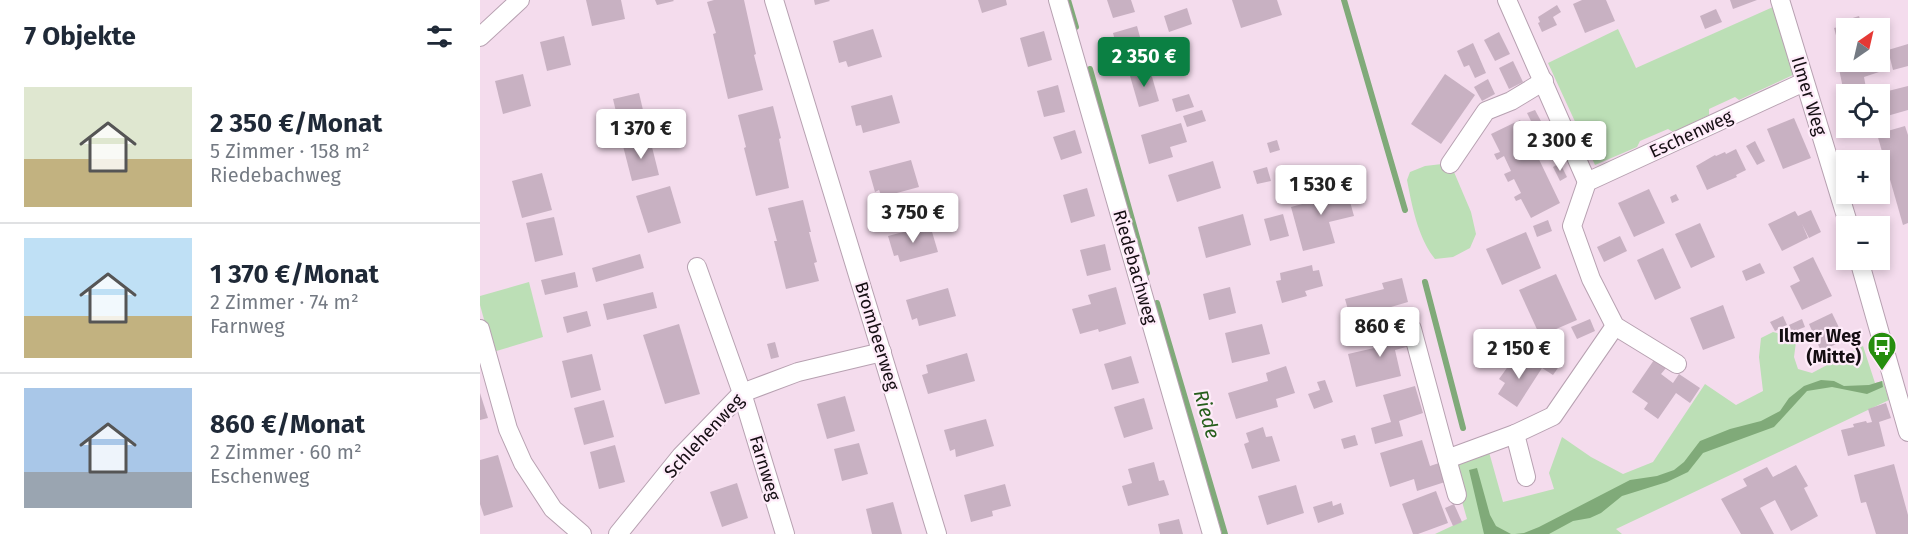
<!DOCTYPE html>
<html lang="de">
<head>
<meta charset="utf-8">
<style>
  :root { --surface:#fff; --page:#f2f2f3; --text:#1f2937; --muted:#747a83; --line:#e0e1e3; --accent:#0b8043 }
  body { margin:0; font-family:"Fira Sans",sans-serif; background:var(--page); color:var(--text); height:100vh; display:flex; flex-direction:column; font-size:22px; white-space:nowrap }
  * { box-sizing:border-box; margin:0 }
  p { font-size:20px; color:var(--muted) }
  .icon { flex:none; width:33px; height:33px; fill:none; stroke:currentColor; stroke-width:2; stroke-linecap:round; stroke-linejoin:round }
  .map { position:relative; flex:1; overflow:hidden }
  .panel { display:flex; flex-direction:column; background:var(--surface); width:480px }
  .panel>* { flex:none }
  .needle { width:39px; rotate:34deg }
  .tools { position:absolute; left:1356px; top:18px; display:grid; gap:12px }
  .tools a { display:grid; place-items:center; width:54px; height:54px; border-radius:0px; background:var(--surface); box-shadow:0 3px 9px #0003; font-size:30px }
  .price { position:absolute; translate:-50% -51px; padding:0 14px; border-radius:6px; background:#fff; color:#222; font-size:20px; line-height:39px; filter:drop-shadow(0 2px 3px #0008) }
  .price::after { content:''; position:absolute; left:50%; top:36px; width:18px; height:14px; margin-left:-9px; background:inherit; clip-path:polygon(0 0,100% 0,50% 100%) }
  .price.current { background:var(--accent); color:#fff }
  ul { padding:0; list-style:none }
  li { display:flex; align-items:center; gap:18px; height:150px; padding:0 24px }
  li+li { border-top:2px solid var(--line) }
  li span { display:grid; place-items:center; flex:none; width:168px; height:120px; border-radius:0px; color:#555 }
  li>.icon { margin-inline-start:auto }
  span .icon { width:72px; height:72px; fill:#fffc; stroke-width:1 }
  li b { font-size:26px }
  h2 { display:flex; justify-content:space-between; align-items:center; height:72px; padding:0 24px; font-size:26px }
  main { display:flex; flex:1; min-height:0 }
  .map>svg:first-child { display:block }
  .green { fill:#bcdfb6 }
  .water { fill:#80aa79 }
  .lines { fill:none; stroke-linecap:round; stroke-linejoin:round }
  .stream { stroke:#80aa79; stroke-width:6 }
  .building { fill:#c8b1c2 }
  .minor-casing { stroke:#b7a1b1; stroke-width:20 }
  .minor { stroke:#fff; stroke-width:18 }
  .labels { text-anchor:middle; stroke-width:4.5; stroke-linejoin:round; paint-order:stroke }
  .street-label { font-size:18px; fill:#150e13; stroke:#feebf9 }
  .poi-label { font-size:18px; font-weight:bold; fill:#150e13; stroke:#feebf9; text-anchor:end }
  .water-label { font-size:20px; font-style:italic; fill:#265e1c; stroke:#feebf9 }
</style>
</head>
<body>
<main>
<section class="panel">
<h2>7 Objekte<svg class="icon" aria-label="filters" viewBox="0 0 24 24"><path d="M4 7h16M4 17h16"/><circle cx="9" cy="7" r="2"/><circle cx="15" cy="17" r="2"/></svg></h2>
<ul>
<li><span style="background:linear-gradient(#dfe7d0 60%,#c2b280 0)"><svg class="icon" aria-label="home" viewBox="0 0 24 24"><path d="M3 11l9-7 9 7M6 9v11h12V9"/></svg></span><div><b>2 350 €/Monat</b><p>5 Zimmer · 158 m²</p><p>Riedebachweg</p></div></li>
<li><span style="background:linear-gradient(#bfe0f5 65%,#c2b280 0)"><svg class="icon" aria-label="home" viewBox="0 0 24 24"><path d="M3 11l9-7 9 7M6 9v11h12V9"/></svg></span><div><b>1 370 €/Monat</b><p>2 Zimmer · 74 m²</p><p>Farnweg</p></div></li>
<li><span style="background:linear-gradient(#a9c7e8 70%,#9aa5b1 0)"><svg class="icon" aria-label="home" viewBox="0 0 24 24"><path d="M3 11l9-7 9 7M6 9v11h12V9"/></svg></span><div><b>860 €/Monat</b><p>2 Zimmer · 60 m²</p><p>Eschenweg</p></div></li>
</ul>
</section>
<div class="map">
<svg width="1428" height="534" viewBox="0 0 1428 534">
  <rect width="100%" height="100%" fill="#f4dced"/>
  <!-- green -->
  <g class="green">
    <polygon points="1293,7 1315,74 1259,100 1255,97 1229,109 1229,115 1193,132 1188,129 1160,141 1157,147 1115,165 1068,63 1138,29 1156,68"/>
    <path d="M 962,164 L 974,172 L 991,212 L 996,234 L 990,248 L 973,257 L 955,259 C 938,238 932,206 927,180 L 930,172 L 945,166 Z"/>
    <polygon points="49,282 63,337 13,352 0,305 0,296"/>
    <polygon points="1293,332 1308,336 1316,342 1314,357 1318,369 1332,373 1383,346 1395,383 1403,381 1409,400 1136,529 1142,534 955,534 987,519 977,484 974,462 1009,452 1023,502 1074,489 1069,473 1082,437 1111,457 1143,474 1173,462 1225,384 1256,405 1283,391 1279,357 1281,338"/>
  </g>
  <!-- water -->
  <g class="water">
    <polygon points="1341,380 1354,381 1364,386 1389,385 1402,381 1403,387 1387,394 1352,387 1327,391 1294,427 1223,453 1208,472 1187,482 1142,496 1121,513 1110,518 1093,521 1069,534 1035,534 1044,533 1059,527 1150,480 1177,476 1194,470 1204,462 1220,441 1250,429 1281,421 1300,411 1309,398 1324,386"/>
    <polygon points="997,468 1010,515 1016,526 1031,534 1004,534 989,470"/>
  </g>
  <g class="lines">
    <!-- stream -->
    <g class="stream">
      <polyline points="588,0 596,27"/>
      <polyline points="864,0 925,210"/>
      <polyline points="610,69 667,273"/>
      <polyline points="945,282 983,428"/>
      <polyline points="677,303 745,534"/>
    </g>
  </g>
  <!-- building -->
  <g class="building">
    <polygon points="106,0 141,0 145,19 112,26"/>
    <polygon points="175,0 193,0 194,1 177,5"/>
    <polygon points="234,0 264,0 276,54 274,55 283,90 248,99 233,34 236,33 227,2"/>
    <polygon points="334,0 349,0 350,1 335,5"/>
    <polygon points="498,0 526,0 527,5 502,13"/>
    <polygon points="627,0 651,0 655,12 633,18"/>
    <polygon points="752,0 797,0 802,15 761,28"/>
    <polygon points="1102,0 1126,0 1135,21 1105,33 1093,4"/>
    <polygon points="1250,0 1277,0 1253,9"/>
    <polygon points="1077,5 1081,12 1073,17 1077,25 1062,32 1058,23 1060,22 1058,17"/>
    <polygon points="707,8 712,24 689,32 684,16"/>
    <polygon points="1236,9 1242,22 1225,29 1220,16"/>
    <polygon points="1379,16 1382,26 1386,25 1387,28 1366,28 1366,53 1361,54 1354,28 1362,26 1360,22"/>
    <polygon points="657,26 663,48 639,55 633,33"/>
    <polygon points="393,29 402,57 368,67 366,61 359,63 353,41"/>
    <polygon points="564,31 572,60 548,67 540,38"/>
    <polygon points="1019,32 1030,54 1015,61 1004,40"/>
    <polygon points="84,36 91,65 67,71 60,42"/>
    <polygon points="993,43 1006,73 995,78 989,65 984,67 977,51"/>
    <polygon points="1428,44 1428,66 1413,70 1408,50"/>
    <polygon points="1033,61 1043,82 1029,89 1019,68"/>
    <polygon points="1389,62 1396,62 1399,72 1384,77 1386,88 1364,93 1359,69"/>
    <polygon points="670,70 679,101 659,107 650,76"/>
    <polygon points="43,74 51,106 23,114 15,81"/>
    <polygon points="965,74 995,95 961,144 931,124"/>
    <polygon points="1008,79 1015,94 1002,101 994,87"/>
    <polygon points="578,85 585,112 564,117 557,91"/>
    <polygon points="1428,86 1428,110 1400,118 1400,100 1402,99 1400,93"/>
    <polygon points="159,93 167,127 141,133 133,99"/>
    <polygon points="709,94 714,107 696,112 692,99"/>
    <polygon points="412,95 420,123 383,133 381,125 376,126 371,106"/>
    <polygon points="293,106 301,138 299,139 309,188 276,196 264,148 266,147 258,115"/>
    <polygon points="1366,109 1366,126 1361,127 1358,111"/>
    <polygon points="722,110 726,121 707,127 703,116"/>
    <polygon points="1055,110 1062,123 1054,127 1047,113"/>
    <polygon points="1314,118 1331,158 1303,169 1287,129"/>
    <polygon points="1040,120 1080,203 1051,218 1041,199 1036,201 1034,197 1041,193 1034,179 1028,182 1024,174 1031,171 1024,156 1017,160 1014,154 1020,152 1011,134"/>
    <polygon points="701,123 707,142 690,147 693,157 669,164 661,135"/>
    <polygon points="1425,126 1428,135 1428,223 1423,225 1397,134"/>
    <polygon points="595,130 602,153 581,160 573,137"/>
    <polygon points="170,139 179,175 152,181 143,146"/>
    <polygon points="797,140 800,150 790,153 787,143"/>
    <polygon points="1275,141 1285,161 1277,165 1266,146"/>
    <polygon points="1256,149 1266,170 1256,175 1257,177 1227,190 1216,166 1235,155 1236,156 1245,152 1246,154"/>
    <polygon points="431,160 439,187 402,197 399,190 395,192 389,171"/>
    <polygon points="733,161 741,188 697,202 688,175"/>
    <polygon points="1080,163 1087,177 1080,181 1073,167"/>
    <polygon points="787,167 791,181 777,184 773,171"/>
    <polygon points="62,173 72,210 42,218 32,181"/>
    <polygon points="865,184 874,216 849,222 855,243 823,251 811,207 826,203 823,195"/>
    <polygon points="190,186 201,223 168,233 156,196"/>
    <polygon points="607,188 615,216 591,223 583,195"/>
    <polygon points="1169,189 1185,223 1154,237 1138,203"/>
    <polygon points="1196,194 1199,200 1192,203 1190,197"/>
    <polygon points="323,200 331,232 329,232 337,262 334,263 339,281 306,289 294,241 297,241 288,208"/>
    <polygon points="1331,210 1341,232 1329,238 1322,224 1328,238 1302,251 1288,224 1315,211 1318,216"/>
    <polygon points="763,214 771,245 726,258 718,227"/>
    <polygon points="803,214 809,236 790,241 784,219"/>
    <polygon points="74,217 83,255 55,262 46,223"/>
    <polygon points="1068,220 1072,231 1057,237 1053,226"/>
    <polygon points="1220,223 1235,257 1211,268 1195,234"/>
    <polygon points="450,225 458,252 420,262 418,255 414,256 408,236"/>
    <polygon points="1046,232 1061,268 1022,285 1006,249"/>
    <polygon points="1140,236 1147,251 1124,262 1117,247"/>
    <polygon points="625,244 631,270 607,276 600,250"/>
    <polygon points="1183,248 1201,288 1175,300 1157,260"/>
    <polygon points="160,254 164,268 116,282 112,268"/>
    <polygon points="1333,257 1352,296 1322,310 1310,286 1320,281 1313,267"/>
    <polygon points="1280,263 1285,273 1266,281 1262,271"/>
    <polygon points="832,265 833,271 839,270 843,286 825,291 827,296 802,303 796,281 801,280 800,273"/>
    <polygon points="95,272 98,287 65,295 61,280"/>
    <polygon points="1076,274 1097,320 1060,336 1039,290"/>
    <polygon points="922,278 928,302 911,307 915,319 874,331 865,299 904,289 902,283"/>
    <polygon points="636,287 646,324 619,332 618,329 600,334 592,309 611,304 608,295"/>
    <polygon points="750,287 756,313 729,320 723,294"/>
    <polygon points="468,288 476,316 439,326 437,318 432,320 426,300"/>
    <polygon points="173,292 177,308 127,320 123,304"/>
    <polygon points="1243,305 1255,338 1223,350 1210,318"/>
    <polygon points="107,311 111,326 87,333 83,317"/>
    <polygon points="1352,313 1365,340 1341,351 1329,324"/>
    <polygon points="1303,316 1307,325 1295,331 1290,322"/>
    <polygon points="1110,319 1115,331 1097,339 1091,327"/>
    <polygon points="1322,319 1325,327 1312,332 1309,325"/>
    <polygon points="199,324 220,394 185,404 163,335"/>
    <polygon points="782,324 790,354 752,363 745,333"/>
    <polygon points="923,324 930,346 915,350 921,376 876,387 868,354 903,346 899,332"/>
    <polygon points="295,342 299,357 291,359 287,344"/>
    <polygon points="487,353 495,381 448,394 442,375 448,373 446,365"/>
    <polygon points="112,354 121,390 91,398 82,361"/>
    <polygon points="651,356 659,383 632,390 624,364"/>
    <polygon points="1042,356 1062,368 1037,407 1018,394 1025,383 1019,379 1029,365 1034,368"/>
    <polygon points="1068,358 1080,365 1073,375 1062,368"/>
    <polygon points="1174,360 1186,368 1181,374 1193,383 1199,374 1220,388 1210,403 1196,393 1178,419 1164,409 1168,403 1152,392"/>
    <polygon points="806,366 815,393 796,399 798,407 756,419 748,393 788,381 786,373"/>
    <polygon points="845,380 853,402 834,409 828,394 840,390 837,382"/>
    <polygon points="935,386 943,413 919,421 923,436 895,444 891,428 911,422 903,395"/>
    <polygon points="0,393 8,418 0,420"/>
    <polygon points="365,396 375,431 347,439 337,404"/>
    <polygon points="664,398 673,429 644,438 634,407"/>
    <polygon points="124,400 134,437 104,445 94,408"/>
    <polygon points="1406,403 1411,418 1399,422 1405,446 1368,456 1361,430 1374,427 1373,424 1386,421 1387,423 1392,422 1388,409"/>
    <polygon points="506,419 514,446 476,457 475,449 470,451 464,430"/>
    <polygon points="783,427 786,437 792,436 800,461 772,469 764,444 769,442 766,433"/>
    <polygon points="875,435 878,445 864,449 861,439"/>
    <polygon points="942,440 950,466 959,463 965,482 937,491 934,479 910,487 900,453"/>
    <polygon points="379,443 388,474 362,481 354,449"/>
    <polygon points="135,445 145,482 119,489 110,452"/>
    <polygon points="18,455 33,507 4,516 0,504 0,460"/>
    <polygon points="674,462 679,481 684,480 689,495 648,506 642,486 652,483 648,469"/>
    <polygon points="1414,464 1428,515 1428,534 1396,534 1386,502 1381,503 1374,475"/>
    <polygon points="1316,465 1328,486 1324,488 1338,516 1311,531 1295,500 1280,508 1294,534 1261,534 1241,499 1267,486 1263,479 1287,467 1293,477"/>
    <polygon points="257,483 268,518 242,527 230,492"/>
    <polygon points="525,484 531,506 512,511 513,516 491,522 484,495"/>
    <polygon points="816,485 824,513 787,525 778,496"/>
    <polygon points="956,491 968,523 938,534 933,534 922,504"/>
    <polygon points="852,501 853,506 861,503 864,514 838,523 833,507"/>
    <polygon points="413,502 422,534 392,534 386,509"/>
    <polygon points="974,504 982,522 973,526 965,508"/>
    <polygon points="699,519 703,534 680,534 678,524"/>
  </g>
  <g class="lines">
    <!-- minor casing -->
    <g class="minor-casing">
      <g id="minor">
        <polyline points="294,0 457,534"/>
        <polyline points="578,0 732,534"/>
        <polyline points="1027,0 1107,182"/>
        <polyline points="1300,0 1369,226"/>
        <polyline points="0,37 40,0"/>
        <polyline points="970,164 1006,111 1031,101 1064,81"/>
        <polyline points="1379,260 1428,432"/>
        <polyline points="217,267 262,393 305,534"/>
        <polyline points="0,329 28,429 43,463 73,509 102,534"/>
        <polyline points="932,329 967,459 1035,434"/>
        <polyline points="1197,364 1135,326 1111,279 1092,226 1107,182 1324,82"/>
        <polyline points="967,459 977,495"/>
        <polyline points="1046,477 1035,434 1073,416 1135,326"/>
        <polyline points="138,534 201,456 262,393 318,372 402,352"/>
      </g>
    </g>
    <!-- minor -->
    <use href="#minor" class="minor"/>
  </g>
  <!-- icons -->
  <defs>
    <g id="bus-pin" transform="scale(1.5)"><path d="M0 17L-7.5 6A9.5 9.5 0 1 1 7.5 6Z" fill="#268e0e" stroke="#feebf9"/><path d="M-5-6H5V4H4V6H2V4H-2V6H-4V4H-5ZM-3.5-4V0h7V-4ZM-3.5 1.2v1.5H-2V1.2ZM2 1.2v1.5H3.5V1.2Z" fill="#fff"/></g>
  </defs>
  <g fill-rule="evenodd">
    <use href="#bus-pin" x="1402" y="346"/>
  </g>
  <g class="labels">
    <!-- street labels -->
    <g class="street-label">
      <text transform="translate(1329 96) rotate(73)" y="6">Ilmer Weg</text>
      <text transform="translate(1211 134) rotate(-25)" y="6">Eschenweg</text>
      <text transform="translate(655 267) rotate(74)" y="6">Riedebachweg</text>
      <text transform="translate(397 336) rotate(73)" y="6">Brombeerweg</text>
      <text transform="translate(224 436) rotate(-47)" y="6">Schlehenweg</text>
      <text transform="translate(285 468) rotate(73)" y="6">Farnweg</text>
    </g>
    <!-- poi labels -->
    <g class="poi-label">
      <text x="1381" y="342">Ilmer Weg<tspan x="1381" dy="21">(Mitte)</tspan></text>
    </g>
    <!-- water labels -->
    <g class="water-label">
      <text transform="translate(727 414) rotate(74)" y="7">Riede</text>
    </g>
  </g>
</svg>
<div class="tools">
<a><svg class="needle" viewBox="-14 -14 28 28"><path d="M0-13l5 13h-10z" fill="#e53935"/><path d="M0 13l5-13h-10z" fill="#747a83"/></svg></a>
<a><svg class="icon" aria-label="locate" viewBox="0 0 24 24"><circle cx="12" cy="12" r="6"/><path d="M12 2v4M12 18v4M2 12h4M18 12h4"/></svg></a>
<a>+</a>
<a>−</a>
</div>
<b class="price current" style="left:664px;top:88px">2 350 €</b>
<b class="price" style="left:161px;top:160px">1 370 €</b>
<b class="price" style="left:1080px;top:172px">2 300 €</b>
<b class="price" style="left:841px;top:216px">1 530 €</b>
<b class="price" style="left:433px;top:244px">3 750 €</b>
<b class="price" style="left:900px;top:358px">860 €</b>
<b class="price" style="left:1039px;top:380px">2 150 €</b>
</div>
</main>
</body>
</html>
